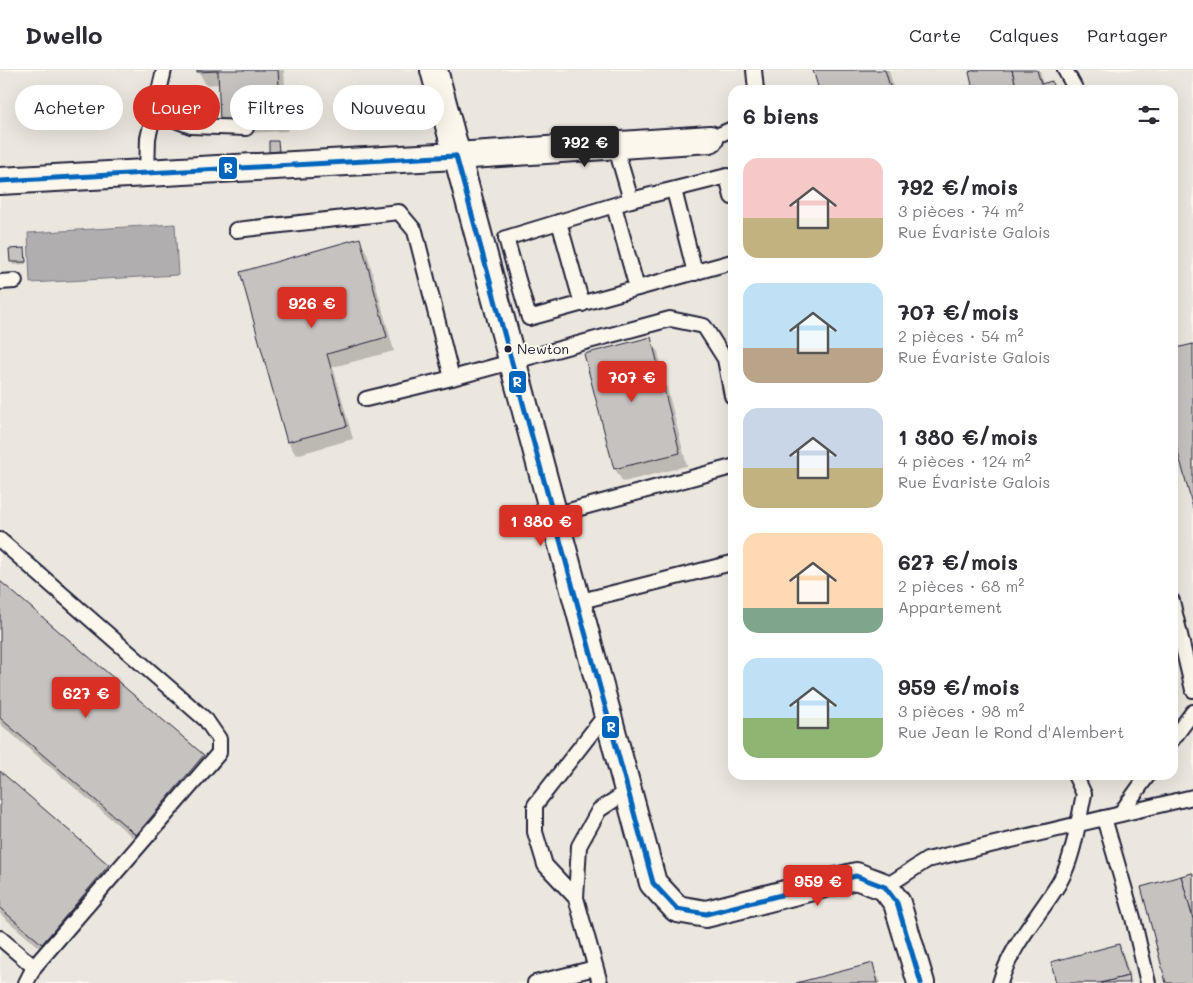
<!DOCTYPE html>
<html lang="fr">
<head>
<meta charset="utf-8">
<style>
  :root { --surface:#fff; --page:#f7f7f7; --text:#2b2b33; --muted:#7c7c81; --line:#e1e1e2; --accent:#d93025 }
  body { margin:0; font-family:Mali,sans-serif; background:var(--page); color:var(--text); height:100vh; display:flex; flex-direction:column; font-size:19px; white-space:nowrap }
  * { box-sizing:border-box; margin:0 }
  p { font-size:16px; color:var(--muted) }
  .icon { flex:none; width:28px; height:28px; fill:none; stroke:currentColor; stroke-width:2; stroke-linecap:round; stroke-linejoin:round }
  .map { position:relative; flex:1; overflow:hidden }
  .side { position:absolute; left:728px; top:15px; width:450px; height:695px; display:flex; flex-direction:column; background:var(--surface); border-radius:15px; box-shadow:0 5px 20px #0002 }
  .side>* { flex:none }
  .banner { position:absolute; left:15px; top:15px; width:475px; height:45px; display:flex; gap:10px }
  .price { position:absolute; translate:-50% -42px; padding:0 11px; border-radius:5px; background:var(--accent); color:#fff; font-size:16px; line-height:32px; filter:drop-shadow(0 1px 2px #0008) }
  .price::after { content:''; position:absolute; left:50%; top:30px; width:15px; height:11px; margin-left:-8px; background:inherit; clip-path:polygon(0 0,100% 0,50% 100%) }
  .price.current { background:#222; color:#fff }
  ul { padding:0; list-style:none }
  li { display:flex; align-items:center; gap:15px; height:125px; padding:0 15px }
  li span { display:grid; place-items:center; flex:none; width:140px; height:100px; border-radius:15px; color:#555 }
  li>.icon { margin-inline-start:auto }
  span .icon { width:60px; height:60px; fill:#fffc; stroke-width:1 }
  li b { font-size:21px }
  h2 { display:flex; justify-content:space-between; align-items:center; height:60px; padding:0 15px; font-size:21px }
  .chip { padding:0 18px; border-radius:22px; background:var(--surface); box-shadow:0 5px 20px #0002; font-size:18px; line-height:45px }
  .chip.current { background:var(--accent); color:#fff }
  header { display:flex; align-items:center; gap:30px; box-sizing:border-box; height:70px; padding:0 25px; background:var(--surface); border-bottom:1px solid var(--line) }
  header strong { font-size:24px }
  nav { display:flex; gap:28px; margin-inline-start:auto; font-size:18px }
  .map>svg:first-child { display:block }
  .built { fill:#ebe7df; fill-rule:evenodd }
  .water { fill:#b1aeb0; stroke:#787681 }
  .shadow { fill:#0003 }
  .building { fill:#c6c2c0; stroke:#22223b }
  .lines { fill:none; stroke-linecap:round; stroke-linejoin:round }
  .service-casing { stroke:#22223b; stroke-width:18 }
  .minor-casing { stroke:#22223b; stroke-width:30 }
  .service { stroke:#fbf7ec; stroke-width:14 }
  .minor { stroke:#fbf7ec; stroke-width:26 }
  .bus-1-casing { stroke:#fbf7ec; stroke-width:9 }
  .bus-1 { stroke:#0065bd; stroke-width:5 }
  .bus-dot { fill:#22223b; stroke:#fbf7ec; stroke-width:2 }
  .labels { text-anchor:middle; stroke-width:4; stroke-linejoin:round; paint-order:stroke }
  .bus-label { font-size:14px; fill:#22223b; stroke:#fbf7ec; text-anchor:start }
  .line-badge { stroke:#fbf7ec; stroke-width:2 }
  .badge-label { font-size:14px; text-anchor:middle; font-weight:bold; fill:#fff }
</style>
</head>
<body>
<header>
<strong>Dwello</strong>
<nav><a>Carte</a><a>Calques</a><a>Partager</a></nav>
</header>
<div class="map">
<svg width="1193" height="913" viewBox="0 0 1193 913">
  <rect width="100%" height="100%" fill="#fbf7ec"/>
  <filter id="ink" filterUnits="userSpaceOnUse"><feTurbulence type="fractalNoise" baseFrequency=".02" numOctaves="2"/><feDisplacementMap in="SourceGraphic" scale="10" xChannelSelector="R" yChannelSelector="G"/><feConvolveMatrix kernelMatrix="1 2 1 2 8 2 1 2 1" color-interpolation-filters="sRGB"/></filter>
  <g filter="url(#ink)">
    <!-- built -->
    <path class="built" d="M 0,0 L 1193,0 L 1193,913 L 0,913 ZM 732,20 L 1172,20 L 1172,705 L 732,705 Z"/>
    <!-- water -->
    <polygon class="water" points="175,154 178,205 30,213 28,163"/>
    <!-- shadow -->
    <g class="shadow">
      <polygon points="198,0 284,0 288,61 229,64 221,51 219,14 206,15"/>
      <polygon points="815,0 889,0 894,20 820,20"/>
      <polygon points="969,0 1040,0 1043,15 1051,13 1056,20 974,20"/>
      <polygon points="278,72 280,84 272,84 270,81"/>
      <polygon points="359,170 367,183 394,281 333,297 353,369 296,385 288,372 241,203"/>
      <polygon points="11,180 24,180 26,194 13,195"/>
      <polygon points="650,268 658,282 687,396 623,412 615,399 586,285"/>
      <polygon points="0,513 203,686 210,699 144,777 0,654"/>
      <polygon points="0,703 108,796 116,809 50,887 0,844"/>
      <polygon points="1119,876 1124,886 1132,913 1058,913"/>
      <polygon points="872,894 881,913 801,913"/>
    </g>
    <!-- building -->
    <g class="building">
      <polygon points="197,0 278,0 281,48 220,51 218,1 197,2"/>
      <polygon points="813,0 885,0 891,20 819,20"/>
      <polygon points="975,0 1012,0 1017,20 973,20 969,2"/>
      <polygon points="1012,0 1037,0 1041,14 1052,11 1054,20 1017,20"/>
      <polygon points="269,71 278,71 279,81 269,82"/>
      <polygon points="360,168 387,267 327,284 347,356 287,372 240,202"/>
      <polygon points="25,178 26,192 10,192 9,179"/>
      <polygon points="651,267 680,383 614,399 584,284"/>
      <polygon points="1193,274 1193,438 1172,360 1172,279"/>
      <polygon points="0,511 204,685 136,765 0,648"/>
      <polygon points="0,701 109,795 42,874 0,838"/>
      <polygon points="1192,803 1193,803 1193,849 1181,806"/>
      <polygon points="1181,806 1193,849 1193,913 1166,913 1141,817"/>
      <polygon points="1119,874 1128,906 1101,913 1056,913 1051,892"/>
      <polygon points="873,893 878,913 796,913"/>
      <polygon points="1128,906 1130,913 1101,913"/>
    </g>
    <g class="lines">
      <!-- service casing -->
      <g class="service-casing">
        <g id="service">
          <polyline points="754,0 756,20"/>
          <polyline points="1065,0 1076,20"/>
          <polyline points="154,42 191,56 246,58"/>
          <polyline points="710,69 732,59"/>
          <polyline points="615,75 631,130"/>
          <polyline points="147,103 148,68 164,0"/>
          <polyline points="674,120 695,203"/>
          <polyline points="732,127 727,106 631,130 506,168 529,248 732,192"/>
          <polyline points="614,136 637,218"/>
          <polyline points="559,152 582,234"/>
          <polyline points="236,160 399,142 415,161 452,308"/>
          <polyline points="0,212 15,211"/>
          <polyline points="366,329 452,308 670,249 704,256 725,289 732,326"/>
          <polyline points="554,445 732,397"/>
          <polyline points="0,470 206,650 219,669 219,683 34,897 0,868"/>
          <polyline points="1172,531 1193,620"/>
          <polyline points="577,532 732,493"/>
          <polyline points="1172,670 1193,642"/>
          <polyline points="1120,744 1148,705"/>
          <polyline points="1104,748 1133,848 1148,913"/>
          <polyline points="885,817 927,790 1193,727"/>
          <polyline points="576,828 545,795 535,762 535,735 607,643"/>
          <polyline points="26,913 34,897"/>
          <polyline points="535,913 595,898"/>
          <polyline points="600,913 576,828 579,776 599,740 628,721"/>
          <path d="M 1000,913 C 1011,875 1039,846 1059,813 C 1074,787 1078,752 1084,724 L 1075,705"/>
        </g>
      </g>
      <!-- minor casing -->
      <g class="minor-casing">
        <g id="minor">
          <polyline points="434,0 653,813 677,839 706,844 856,806 885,817 897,833 921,913"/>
          <polyline points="0,111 456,86 710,69"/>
        </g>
      </g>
      <!-- service -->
      <use href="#service" class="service"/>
      <!-- minor -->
      <use href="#minor" class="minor"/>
      <!-- bus-1 casing -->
      <g class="bus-1-casing">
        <g id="bus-1">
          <polyline points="456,86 653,813 677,839"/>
          <polyline points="0,111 456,86"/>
          <polyline points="677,839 706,844 856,806 885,817 897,833 921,913"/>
        </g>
      </g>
      <!-- bus-1 -->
      <use href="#bus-1" class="bus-1"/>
    </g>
  </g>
  <!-- markers -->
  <circle class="bus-dot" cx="508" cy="279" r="4.5"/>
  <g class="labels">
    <!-- bus labels -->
    <g class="bus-label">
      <text x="517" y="284">Newton</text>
    </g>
  </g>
  <g class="line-badge">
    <rect x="218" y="86" width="20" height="24" rx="5" fill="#0065bd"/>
    <rect x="508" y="300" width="19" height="24" rx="5" fill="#0065bd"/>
    <rect x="601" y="645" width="19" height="24" rx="5" fill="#0065bd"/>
  </g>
  <g class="badge-label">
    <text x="228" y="103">R</text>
    <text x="517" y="317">R</text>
    <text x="611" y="662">R</text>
  </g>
</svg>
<b class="price current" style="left:585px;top:98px">792 €</b>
<b class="price" style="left:312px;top:259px">926 €</b>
<b class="price" style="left:632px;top:333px">707 €</b>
<b class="price" style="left:541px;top:477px">1 380 €</b>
<b class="price" style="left:86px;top:649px">627 €</b>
<b class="price" style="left:818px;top:837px">959 €</b>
<div class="banner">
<a class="chip">Acheter</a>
<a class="chip current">Louer</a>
<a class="chip">Filtres</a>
<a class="chip">Nouveau</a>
</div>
<section class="side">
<h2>6 biens<svg class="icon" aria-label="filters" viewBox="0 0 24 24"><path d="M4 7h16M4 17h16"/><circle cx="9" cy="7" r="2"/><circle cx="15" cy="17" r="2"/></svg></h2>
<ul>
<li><span style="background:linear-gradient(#f6c9c9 60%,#c2b280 0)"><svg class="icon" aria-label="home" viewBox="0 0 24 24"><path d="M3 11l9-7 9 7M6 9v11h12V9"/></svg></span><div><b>792 €/mois</b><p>3 pièces · 74 m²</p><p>Rue Évariste Galois</p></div></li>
<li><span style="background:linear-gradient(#bfe0f5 65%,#b9a48a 0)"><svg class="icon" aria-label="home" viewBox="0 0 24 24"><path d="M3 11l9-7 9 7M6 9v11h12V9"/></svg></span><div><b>707 €/mois</b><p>2 pièces · 54 m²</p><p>Rue Évariste Galois</p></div></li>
<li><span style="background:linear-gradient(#c9d6e8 60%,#c2b280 0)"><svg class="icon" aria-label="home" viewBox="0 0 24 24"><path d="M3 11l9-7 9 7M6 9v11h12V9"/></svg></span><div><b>1 380 €/mois</b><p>4 pièces · 124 m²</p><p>Rue Évariste Galois</p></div></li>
<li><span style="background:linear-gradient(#ffd9b3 75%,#7fa58c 0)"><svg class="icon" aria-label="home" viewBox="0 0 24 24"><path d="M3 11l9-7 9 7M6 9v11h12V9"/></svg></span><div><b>627 €/mois</b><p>2 pièces · 68 m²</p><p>Appartement</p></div></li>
<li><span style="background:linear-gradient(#bfe0f5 60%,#8fb573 0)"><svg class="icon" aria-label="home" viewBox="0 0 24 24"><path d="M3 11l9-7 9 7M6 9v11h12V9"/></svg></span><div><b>959 €/mois</b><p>3 pièces · 98 m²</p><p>Rue Jean le Rond d'Alembert</p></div></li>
</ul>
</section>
</div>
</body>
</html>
